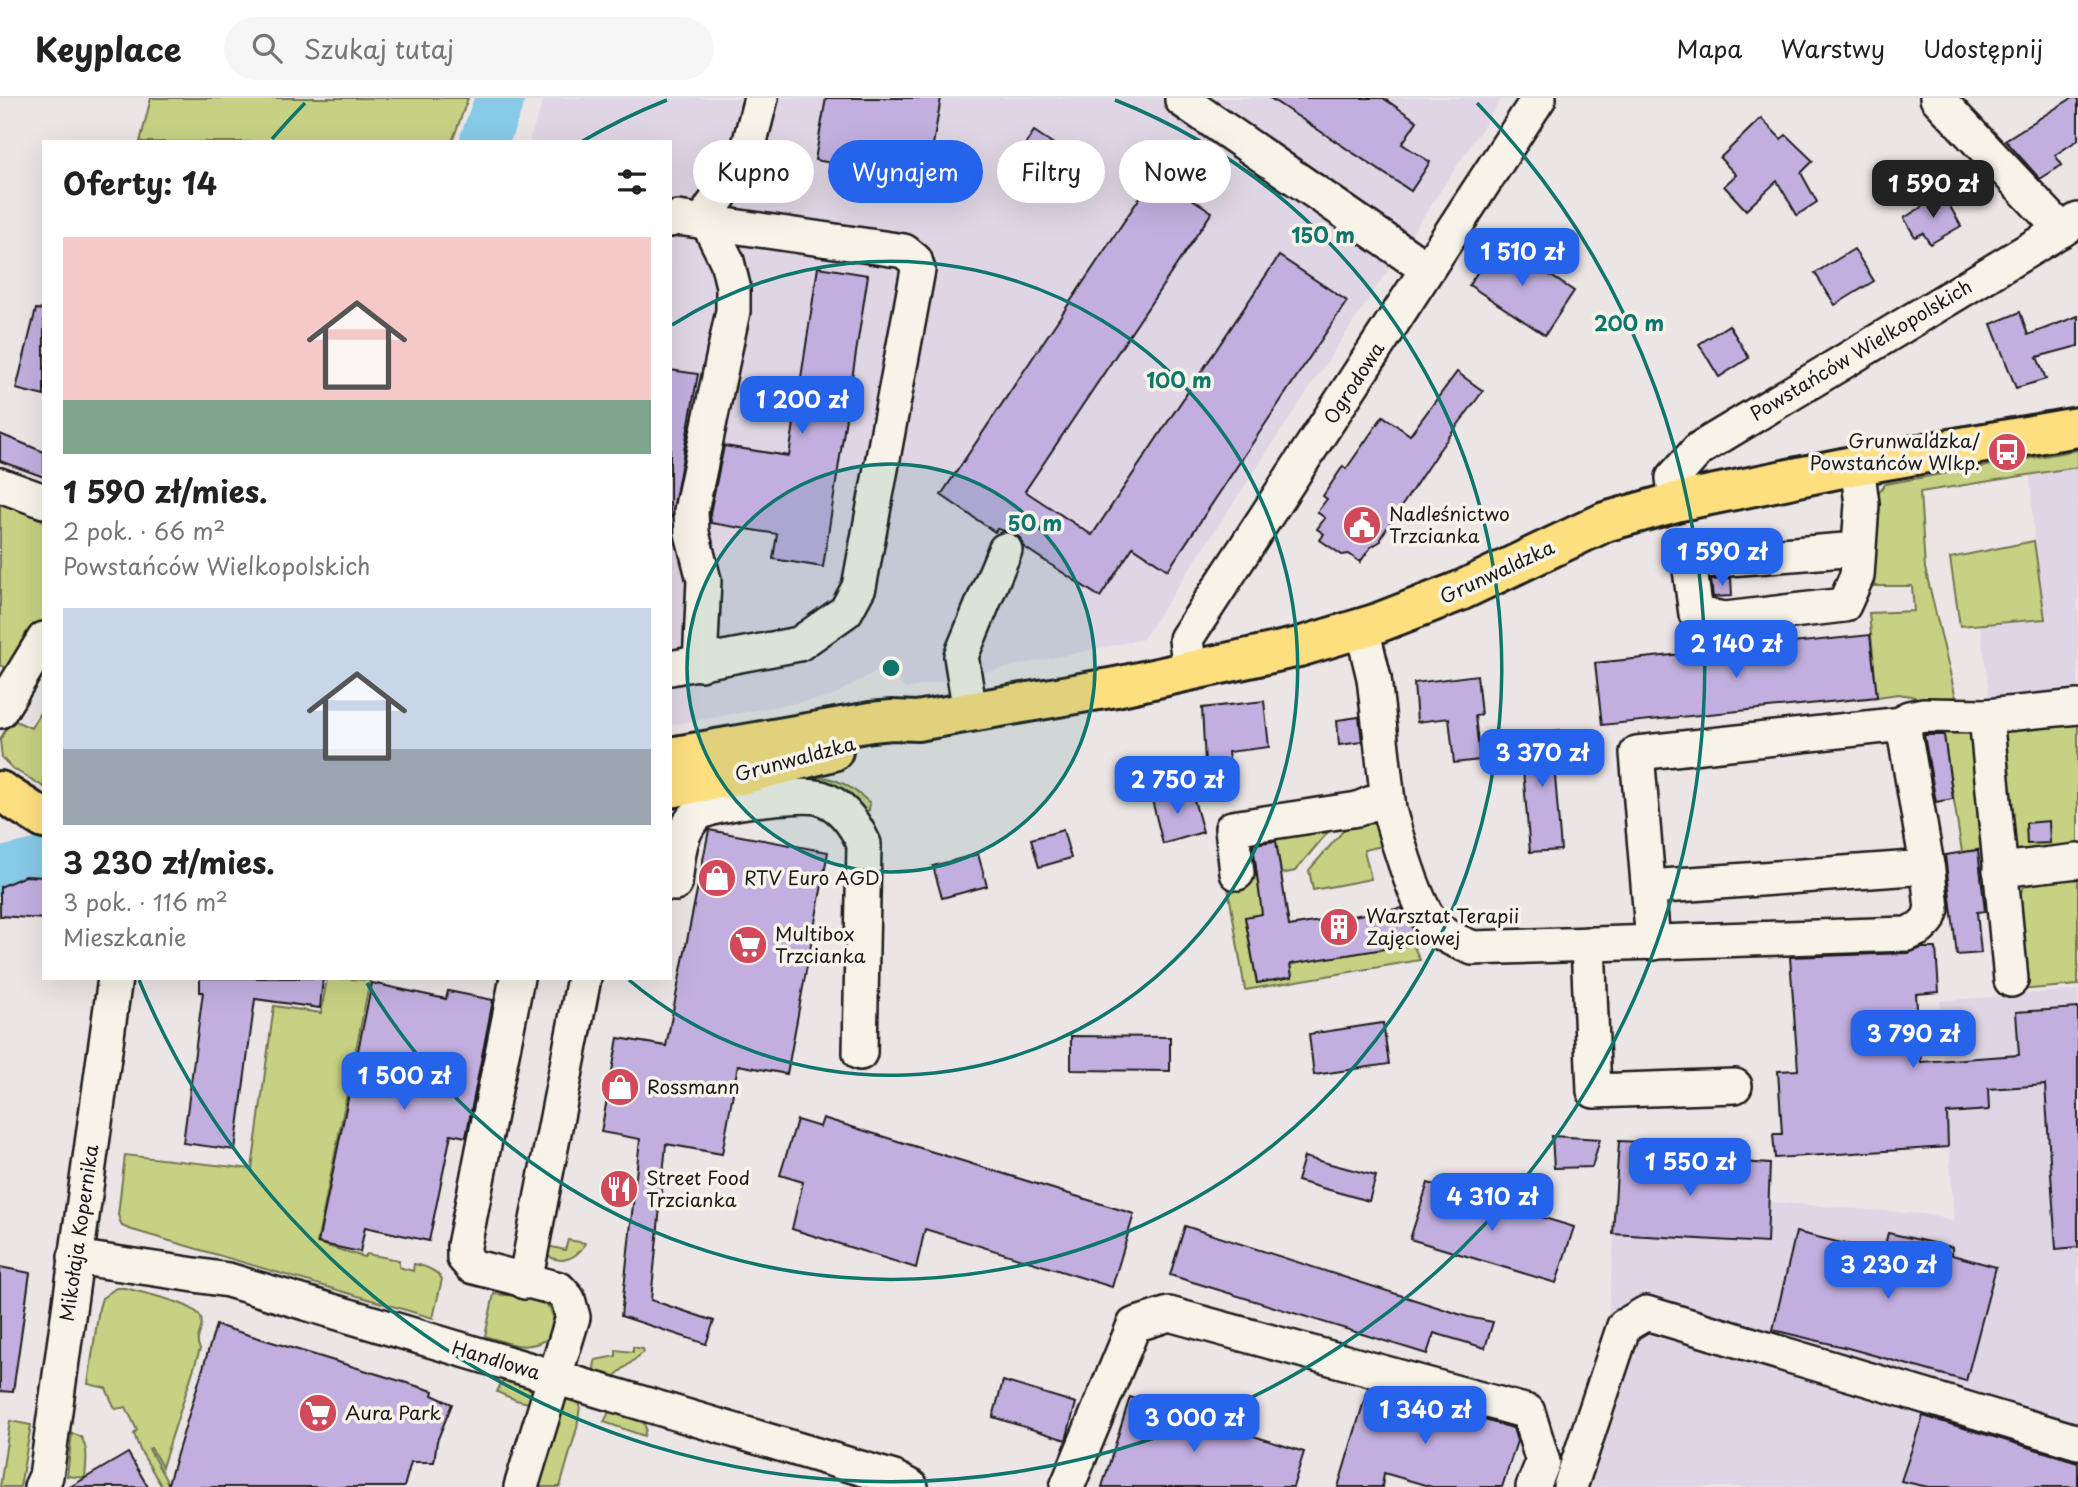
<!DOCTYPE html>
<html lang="pl">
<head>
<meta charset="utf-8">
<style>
  :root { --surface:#fff; --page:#f6f6f6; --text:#222; --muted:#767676; --line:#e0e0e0; --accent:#2563eb }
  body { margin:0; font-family:"Playpen Sans",sans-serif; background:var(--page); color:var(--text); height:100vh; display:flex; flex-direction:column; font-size:26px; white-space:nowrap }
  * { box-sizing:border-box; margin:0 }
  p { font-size:23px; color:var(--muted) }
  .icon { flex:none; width:38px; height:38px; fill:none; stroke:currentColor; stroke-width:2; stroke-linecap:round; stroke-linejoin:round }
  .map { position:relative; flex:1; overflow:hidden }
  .details { position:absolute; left:42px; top:42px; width:630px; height:840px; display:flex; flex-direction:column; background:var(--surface); border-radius:0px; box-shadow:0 7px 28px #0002 }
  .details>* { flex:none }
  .top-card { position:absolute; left:693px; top:42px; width:665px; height:63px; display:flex; gap:14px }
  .price { position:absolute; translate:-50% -60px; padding:0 16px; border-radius:14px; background:var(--accent); color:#fff; font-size:23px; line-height:46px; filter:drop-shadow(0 2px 4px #0008) }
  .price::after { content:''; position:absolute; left:50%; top:42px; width:21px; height:16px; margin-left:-10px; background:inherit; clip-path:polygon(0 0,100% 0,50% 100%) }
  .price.active { background:#222; color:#fff }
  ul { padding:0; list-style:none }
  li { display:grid; align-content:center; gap:14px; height:371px; padding:0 21px }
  li span { display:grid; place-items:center; height:217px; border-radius:0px; color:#555 }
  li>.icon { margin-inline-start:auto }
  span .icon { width:126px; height:126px; fill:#fffc; stroke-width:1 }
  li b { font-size:30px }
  h2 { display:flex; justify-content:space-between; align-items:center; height:84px; padding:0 21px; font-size:30px }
  .pill { padding:0 24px; border-radius:32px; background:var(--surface); box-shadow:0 7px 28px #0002; font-size:24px; line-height:63px }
  .pill.active { background:var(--accent); color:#fff }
  header { display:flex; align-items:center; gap:42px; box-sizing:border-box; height:98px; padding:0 35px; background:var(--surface); border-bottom:2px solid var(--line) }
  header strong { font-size:33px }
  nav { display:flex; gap:38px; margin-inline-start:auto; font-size:24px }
  .search { width:490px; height:63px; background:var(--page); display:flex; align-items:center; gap:18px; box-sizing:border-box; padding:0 24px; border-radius:38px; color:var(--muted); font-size:26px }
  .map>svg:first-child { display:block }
  .built { fill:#dfd5e4 }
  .green { fill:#c6d184; stroke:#717650; stroke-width:2 }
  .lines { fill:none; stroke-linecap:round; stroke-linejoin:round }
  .river { stroke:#87cae8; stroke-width:49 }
  .building { fill:#c2afdf; stroke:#1c1c1c; stroke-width:2 }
  .minor-casing { stroke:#1c1c1c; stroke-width:38 }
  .major-casing { stroke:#1c1c1c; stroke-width:44 }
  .minor { stroke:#f7f3e8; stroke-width:33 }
  .major { stroke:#fedf80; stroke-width:38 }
  .ring { fill:none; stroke:#0f766e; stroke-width:3.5 }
  .labels { text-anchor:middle; stroke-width:7; stroke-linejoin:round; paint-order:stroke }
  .street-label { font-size:19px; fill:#1c1c1c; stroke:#f7f3e8 }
  .poi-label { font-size:19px; fill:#1c1c1c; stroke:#f7f3e8; text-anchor:start }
  .centre { fill:#0f766e; stroke:#f7f3e8; stroke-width:3.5 }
  .ring-label { font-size:21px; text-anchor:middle; font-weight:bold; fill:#0f766e; stroke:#f7f3e8; stroke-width:7; stroke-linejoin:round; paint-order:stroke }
</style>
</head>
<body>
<header>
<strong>Keyplace</strong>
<div class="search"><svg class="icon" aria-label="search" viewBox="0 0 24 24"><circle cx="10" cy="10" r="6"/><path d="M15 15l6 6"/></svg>Szukaj tutaj</div>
<nav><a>Mapa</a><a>Warstwy</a><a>Udostępnij</a></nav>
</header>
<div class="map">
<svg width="2078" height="1389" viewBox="0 0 2078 1389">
  <rect width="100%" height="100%" fill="#ece5e6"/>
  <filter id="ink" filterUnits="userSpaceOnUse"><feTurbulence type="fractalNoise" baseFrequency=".0143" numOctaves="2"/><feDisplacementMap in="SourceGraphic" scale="14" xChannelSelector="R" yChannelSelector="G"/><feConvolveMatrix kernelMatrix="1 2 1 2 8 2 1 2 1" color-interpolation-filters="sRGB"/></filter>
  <g filter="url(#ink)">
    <!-- built -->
    <g class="built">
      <polygon points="544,0 1502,0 1143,541 905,591 887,567 830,599 670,627 670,44 529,44"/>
      <polygon points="2078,369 2078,594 1990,602 1980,526 2045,520 2034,443 2030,378"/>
      <polygon points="2078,892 2078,1389 1550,1389 1608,1219 1618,1092 1934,1117 1954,1124 1940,903"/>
    </g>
    <!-- green -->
    <g class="green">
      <polygon points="151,0 468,0 452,44 140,44"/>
      <polygon points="2078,352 2078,369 1920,394 1925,470 1957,604 1935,607 1911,598 1898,596 1877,599 1869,515 1914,513 1912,488 1874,488 1878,395 1885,386"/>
      <polygon points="0,404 44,423 44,541 21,579 0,567"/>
      <polygon points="2034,443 2045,521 1960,528 1950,460"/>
      <polygon points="44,608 44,689 12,670 2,660 0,642 11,621 31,630"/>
      <polygon points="2078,624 2078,753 2014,757 2000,633"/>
      <polygon points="1971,631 1983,751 1962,754 1943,633"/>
      <path d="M 812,678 C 837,679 852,689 870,705 L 869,712 L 865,714 L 844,695 L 795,683 Z"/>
      <polygon points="1374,711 1391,746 1364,752 1371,781 1313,792 1309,772 1350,725"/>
      <polygon points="1344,715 1295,773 1281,776 1274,733"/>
      <polygon points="2078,771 2078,887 2018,892 2011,807 2025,788 2069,772"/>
      <polygon points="1256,773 1263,816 1245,820 1257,885 1292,879 1290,866 1415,846 1414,849 1420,862 1245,892 1226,777"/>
      <path d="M 327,880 L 370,882 L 317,1145 L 364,1159 L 367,1156 L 399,1162 L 399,1169 L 413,1173 L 414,1166 C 425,1168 436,1172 442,1181 L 433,1220 L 129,1131 L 122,1128 L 118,1117 L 125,1057 L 252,1071 L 274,908 L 321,915 Z"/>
      <path d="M 568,1142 L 585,1145 C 578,1163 549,1171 543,1147 L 565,1152 Z"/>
      <path d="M 116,1190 L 125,1190 C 142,1195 196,1205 201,1220 C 205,1232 193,1239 200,1251 L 162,1369 L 151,1350 L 149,1351 L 170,1389 L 162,1389 L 140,1352 L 134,1336 L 137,1332 L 126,1309 L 115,1311 L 106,1290 L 88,1286 L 99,1210 L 102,1200 Z"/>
      <path d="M 494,1196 C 509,1198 541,1197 550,1211 C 553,1216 554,1223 555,1228 L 550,1240 C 524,1254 511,1246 485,1238 Z"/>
      <polygon points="633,1249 643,1251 644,1254 612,1280 598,1277 594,1273 595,1262 616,1258 616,1252 633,1254"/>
      <polygon points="507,1281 535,1289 537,1307 516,1302 497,1294 501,1285"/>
      <polygon points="564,1297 581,1301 577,1330 560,1389 534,1389"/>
      <polygon points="614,1312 642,1319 646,1331 644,1338 604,1324 609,1314"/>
      <polygon points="10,1323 31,1327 20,1389 0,1389"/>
      <path d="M 72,1335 L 81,1339 C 89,1351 86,1366 85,1380 L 67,1378 Z"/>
    </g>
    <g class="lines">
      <!-- river -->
      <g class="river">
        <polyline points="484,44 500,0"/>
        <polyline points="0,774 44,764"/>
      </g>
    </g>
    <!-- building -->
    <g class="building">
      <polygon points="826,0 941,0 927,82 815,62"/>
      <polygon points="1270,0 1383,0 1417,23 1402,46 1430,64 1411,93"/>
      <polygon points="2072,0 2078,0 2078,42 2055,57 2062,67 2040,81 2005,42"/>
      <polygon points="1761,20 1781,41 1786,37 1813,63 1801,75 1817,104 1797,117 1777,83 1746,112 1724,88 1736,77 1720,60"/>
      <polygon points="1034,33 1055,47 1029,87 1008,73"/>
      <polygon points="1155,77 1212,114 1025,393 1043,405 1092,437 1279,158 1347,203 1168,472 1133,449 1100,499 1024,449 1020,440 1013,435 997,431 995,434 941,397"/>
      <polygon points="1943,96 1961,128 1930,146 1923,135 1915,139 1904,120"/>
      <polygon points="1498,143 1574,193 1545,237 1469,187"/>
      <polygon points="1854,151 1874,183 1835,207 1815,175"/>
      <polygon points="818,169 868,177 823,469 773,461 777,436 711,425 710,415 724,348 789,358"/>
      <polygon points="36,211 44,212 44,298 16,291"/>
      <polygon points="2020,214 2028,237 2078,218 2078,248 2037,259 2046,281 2016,290 1991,226"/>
      <polygon points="1729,227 1749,260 1719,279 1699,246"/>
      <polygon points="670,272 698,276 672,419 670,419"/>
      <polygon points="1457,274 1483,293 1437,355 1381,439 1381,443 1371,449 1360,464 1349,456 1342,457 1320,442 1324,436 1317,431 1325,420 1317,414 1327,401 1323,398 1343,368 1346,371 1383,318 1410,337"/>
      <polygon points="0,336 44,354 44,379 0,363"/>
      <polygon points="1731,480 1732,498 1713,499 1711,482"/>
      <polygon points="1870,537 1877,599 1602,627 1595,565"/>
      <polygon points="1477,577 1481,617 1475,618 1480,662 1454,665 1449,620 1417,624 1414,585"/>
      <polygon points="1264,603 1269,649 1228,654 1229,662 1205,665 1202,610"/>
      <polygon points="1359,619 1362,644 1339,647 1337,622"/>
      <polygon points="1560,632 1563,665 1554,666 1561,752 1530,754 1520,637"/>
      <polygon points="1924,637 1944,637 1953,701 1936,704"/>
      <polygon points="1191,691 1203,734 1163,746 1152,702"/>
      <polygon points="2049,723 2050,745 2027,746 2026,725"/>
      <polygon points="709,732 828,754 787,976 738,967 722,1056 666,1046 651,1202 714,1223 706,1246 621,1218 640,1041 601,1034 618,940 666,948"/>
      <polygon points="1063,732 1071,760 1039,769 1031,741"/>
      <polygon points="1276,743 1289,828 1402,810 1413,831 1415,846 1290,866 1292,879 1257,885 1245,819 1262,816 1253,746"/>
      <polygon points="1978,752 1985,813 1977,814 1981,855 1957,857 1945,757"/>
      <polygon points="978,756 987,788 942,800 933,768"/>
      <polygon points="25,778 44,779 44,821 0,818 0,789"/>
      <polygon points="1922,850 1936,850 1939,894 1916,896 1921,964 2019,957 2016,914 2078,910 2078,1149 2056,1151 2045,987 1988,991 1989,1012 1947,1015 1948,1049 1775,1060 1773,1036 1782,1036 1778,973 1798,972 1790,859 1908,855"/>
      <polygon points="200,880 323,880 320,910 255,901 235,1052 183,1045 203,894 200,894"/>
      <polygon points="372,885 446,901 448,893 493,902 466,1039 451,1036 429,1143 365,1129 360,1154 318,1145"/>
      <polygon points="1383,925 1389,966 1314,977 1309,936"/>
      <polygon points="1071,938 1170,939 1170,973 1071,972"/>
      <polygon points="823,1020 1134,1116 1112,1189 925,1131 916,1170 792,1131 803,1084 780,1077 797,1022 820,1029"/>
      <polygon points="1552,1038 1600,1041 1592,1069 1554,1070"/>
      <polygon points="1619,1043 1640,1044 1639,1057 1770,1066 1767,1145 1613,1136"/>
      <polygon points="1304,1059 1376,1078 1369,1103 1297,1083"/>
      <polygon points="1428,1085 1574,1129 1556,1185 1410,1141"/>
      <polygon points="1185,1128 1468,1219 1493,1224 1485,1250 1434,1235 1427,1256 1170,1177"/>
      <polygon points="1796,1134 1883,1155 1888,1135 1952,1149 1952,1157 1996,1169 1966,1283 1848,1250 1773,1232"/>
      <polygon points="0,1169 30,1175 13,1294 0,1293"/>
      <polygon points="216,1227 433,1293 432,1297 452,1306 437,1343 434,1364 411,1364 404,1389 167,1389"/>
      <polygon points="1003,1283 1076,1305 1066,1342 993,1319"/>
      <polygon points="1368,1290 1513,1330 1517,1343 1502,1389 1432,1389 1384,1375 1382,1389 1338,1389"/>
      <polygon points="1130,1299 1304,1354 1293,1389 1102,1389"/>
      <polygon points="1923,1318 2078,1364 2078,1389 1928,1389 1901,1383"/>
      <polygon points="128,1355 148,1389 70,1389"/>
    </g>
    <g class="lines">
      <!-- minor casing -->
      <g class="minor-casing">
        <g id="minor">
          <polyline points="1937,0 2062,132"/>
          <polyline points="1182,2 1427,171"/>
          <polyline points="670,122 678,120 904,153 915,162 918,172 859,489 846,513 799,546 670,570"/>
          <polyline points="1857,367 1862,406 1857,478 1844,507 1725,521 1696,516 1689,464 1858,451"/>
          <polyline points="0,387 44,403"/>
          <polyline points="1676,404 1673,380 1699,351 2078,122"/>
          <path d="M 1362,530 L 1374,580 L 1389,712 C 1397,741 1416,808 1435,829 C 1446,840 1459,844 1473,850 L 1907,836 L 1920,830 L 1928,822 L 1932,811 L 1928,773 L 1903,626 L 1909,620 L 1924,617 L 1986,618 L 2078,609"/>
          <polyline points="700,566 704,482 692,435 691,413 733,213 733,188 727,163 708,125 711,110 745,63 761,0"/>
          <polyline points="1190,574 1186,541 1539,0"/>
          <polyline points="0,613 44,541"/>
          <polyline points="970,614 961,558 1005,452"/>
          <polyline points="1986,618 2011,882"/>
          <polyline points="2000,772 2078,763"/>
          <polyline points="1237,775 1232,730 1358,711 1372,705 1388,703"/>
          <path d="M 670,785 L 675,786 C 678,763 678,732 698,716 C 711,705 804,694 821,700 C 842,707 855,726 864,746 L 860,955"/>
          <polyline points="1649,789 1927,769"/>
          <polyline points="1653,845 1637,655 1903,626"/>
          <polyline points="1588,846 1594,993 1735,988"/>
          <polyline points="517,880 464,1148 464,1160 471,1168 559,1191 568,1201 573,1219 521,1389"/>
          <polyline points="75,1159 228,1182 894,1380 911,1389"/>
          <polyline points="525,1184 584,880"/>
          <polyline points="41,1389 46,1378 115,880"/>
          <polyline points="1067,1389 1134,1227 1169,1216 1528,1314 1543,1364 1533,1389"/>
          <polyline points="1570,1389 1624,1228 1646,1215 2078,1344"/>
        </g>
      </g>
      <!-- major casing -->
      <g class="major-casing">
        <g id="major">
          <polyline points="670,659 871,624 892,622 917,623 1116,589 1299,549 1375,526 1460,493 1605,424 1676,404 1857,367 2078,329"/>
          <polyline points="670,690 745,676 833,653"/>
          <polyline points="0,693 44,721"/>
        </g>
      </g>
      <!-- minor -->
      <use href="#minor" class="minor"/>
      <!-- major -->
      <use href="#major" class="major"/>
    </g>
  </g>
  <!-- distance rings -->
  <circle cx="891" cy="570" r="204" fill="#0f766e" fill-opacity=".12"/>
  <g class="ring">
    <circle cx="891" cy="570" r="204"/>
    <path d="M672 227A407 407 0 1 1 629 882"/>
    <path d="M581 44A611 611 0 0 1 667 2M1115 2A611 611 0 1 1 367 885"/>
    <path d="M272 41A814 814 0 0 1 305 5M1477 5A814 814 0 1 1 139 882"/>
  </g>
  <!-- icons -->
  <defs>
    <g id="bus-disc" transform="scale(2.0125)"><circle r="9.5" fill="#d1495b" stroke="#f7f3e8"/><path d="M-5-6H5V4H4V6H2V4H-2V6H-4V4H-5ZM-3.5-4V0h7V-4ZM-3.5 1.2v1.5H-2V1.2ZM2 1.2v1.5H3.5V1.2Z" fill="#fff"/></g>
    <g id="civic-disc" transform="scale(2.0125)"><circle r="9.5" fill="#d1495b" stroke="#f7f3e8"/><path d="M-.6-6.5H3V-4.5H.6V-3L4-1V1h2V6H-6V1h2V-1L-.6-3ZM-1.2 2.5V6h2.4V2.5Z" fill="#fff"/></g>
    <g id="shop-disc" transform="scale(2.0125)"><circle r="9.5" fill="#d1495b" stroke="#f7f3e8"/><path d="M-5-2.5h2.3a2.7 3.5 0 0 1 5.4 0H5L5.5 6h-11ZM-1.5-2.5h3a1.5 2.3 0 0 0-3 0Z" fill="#fff"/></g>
    <g id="building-disc" transform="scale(2.0125)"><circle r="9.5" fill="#d1495b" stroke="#f7f3e8"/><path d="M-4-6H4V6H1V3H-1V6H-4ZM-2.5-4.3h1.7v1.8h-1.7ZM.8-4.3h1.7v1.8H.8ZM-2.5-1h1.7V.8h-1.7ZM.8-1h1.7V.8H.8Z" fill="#fff"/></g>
    <g id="supermarket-disc" transform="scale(2.0125)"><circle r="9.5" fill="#d1495b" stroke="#f7f3e8"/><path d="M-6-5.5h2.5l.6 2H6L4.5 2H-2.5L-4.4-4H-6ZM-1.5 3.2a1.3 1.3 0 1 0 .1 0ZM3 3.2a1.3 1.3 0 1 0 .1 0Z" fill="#fff"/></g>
    <g id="restaurant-disc" transform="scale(2.0125)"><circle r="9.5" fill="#d1495b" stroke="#f7f3e8"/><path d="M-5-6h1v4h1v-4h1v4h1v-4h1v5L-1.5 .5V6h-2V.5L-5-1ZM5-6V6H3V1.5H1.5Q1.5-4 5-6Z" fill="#fff"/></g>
  </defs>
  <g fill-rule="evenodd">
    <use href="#bus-disc" x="2007" y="354"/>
    <use href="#civic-disc" x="1362" y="427"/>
    <use href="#shop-disc" x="717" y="780"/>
    <use href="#building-disc" x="1339" y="829"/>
    <use href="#supermarket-disc" x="748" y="847"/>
    <use href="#shop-disc" x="620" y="989"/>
    <use href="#restaurant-disc" x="619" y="1091"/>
    <use href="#supermarket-disc" x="318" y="1315"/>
  </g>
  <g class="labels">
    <!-- street labels -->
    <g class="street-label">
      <text transform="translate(1861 252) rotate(-31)" y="7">Powstańców Wielkopolskich</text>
      <text transform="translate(1354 285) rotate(-57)" y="7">Ogrodowa</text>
      <text transform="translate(1497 474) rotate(-25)" y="7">Grunwaldzka</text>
      <text transform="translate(795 661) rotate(-15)" y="7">Grunwaldzka</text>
      <text transform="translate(79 1135) rotate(-82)" y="7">Mikołaja Kopernika</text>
      <text transform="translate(496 1262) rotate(17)" y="7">Handlowa</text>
    </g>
    <!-- poi labels -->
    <g class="poi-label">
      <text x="1980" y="350" text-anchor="end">Grunwaldzka/<tspan x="1980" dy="22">Powstańców Wlkp.</tspan></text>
      <text x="1389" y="423">Nadleśnictwo<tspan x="1389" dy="22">Trzcianka</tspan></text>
      <text x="744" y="787">RTV Euro AGD</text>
      <text x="1366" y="825">Warsztat Terapii<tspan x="1366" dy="22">Zajęciowej</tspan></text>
      <text x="775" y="843">Multibox<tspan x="775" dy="22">Trzcianka</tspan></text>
      <text x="647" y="996">Rossmann</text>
      <text x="646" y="1087">Street Food<tspan x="646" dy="22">Trzcianka</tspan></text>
      <text x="345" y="1322">Aura Park</text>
    </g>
  </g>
  <circle cx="891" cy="570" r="10" class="centre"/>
  <g class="ring-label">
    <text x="1323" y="145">150 m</text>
    <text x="1629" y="233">200 m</text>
    <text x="1179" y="290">100 m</text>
    <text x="1035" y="433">50 m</text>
  </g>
</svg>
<b class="price active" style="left:1933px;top:122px">1 590 zł</b>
<b class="price" style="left:1522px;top:190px">1 510 zł</b>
<b class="price" style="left:802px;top:338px">1 200 zł</b>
<b class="price" style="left:1722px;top:490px">1 590 zł</b>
<b class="price" style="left:1736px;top:582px">2 140 zł</b>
<b class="price" style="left:1542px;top:691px">3 370 zł</b>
<b class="price" style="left:1177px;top:718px">2 750 zł</b>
<b class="price" style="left:1913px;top:972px">3 790 zł</b>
<b class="price" style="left:404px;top:1014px">1 500 zł</b>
<b class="price" style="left:1690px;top:1100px">1 550 zł</b>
<b class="price" style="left:1492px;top:1135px">4 310 zł</b>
<b class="price" style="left:1888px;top:1203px">3 230 zł</b>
<b class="price" style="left:1425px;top:1348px">1 340 zł</b>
<b class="price" style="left:1194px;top:1356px">3 000 zł</b>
<div class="top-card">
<a class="pill">Kupno</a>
<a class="pill active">Wynajem</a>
<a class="pill">Filtry</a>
<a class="pill">Nowe</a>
</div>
<section class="details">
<h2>Oferty: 14<svg class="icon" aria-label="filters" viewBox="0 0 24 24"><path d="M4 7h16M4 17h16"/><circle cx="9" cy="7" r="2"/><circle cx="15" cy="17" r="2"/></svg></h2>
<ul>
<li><span style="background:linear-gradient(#f6c9c9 75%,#7fa58c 0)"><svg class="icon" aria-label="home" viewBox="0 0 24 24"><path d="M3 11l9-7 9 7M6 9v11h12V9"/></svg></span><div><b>1 590 zł/mies.</b><p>2 pok. · 66 m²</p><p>Powstańców Wielkopolskich</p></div></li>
<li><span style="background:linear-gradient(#c9d6e8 65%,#9aa5b1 0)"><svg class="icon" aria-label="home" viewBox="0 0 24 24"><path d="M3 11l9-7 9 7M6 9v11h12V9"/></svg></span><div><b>3 230 zł/mies.</b><p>3 pok. · 116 m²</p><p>Mieszkanie</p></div></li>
</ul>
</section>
</div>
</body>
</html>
